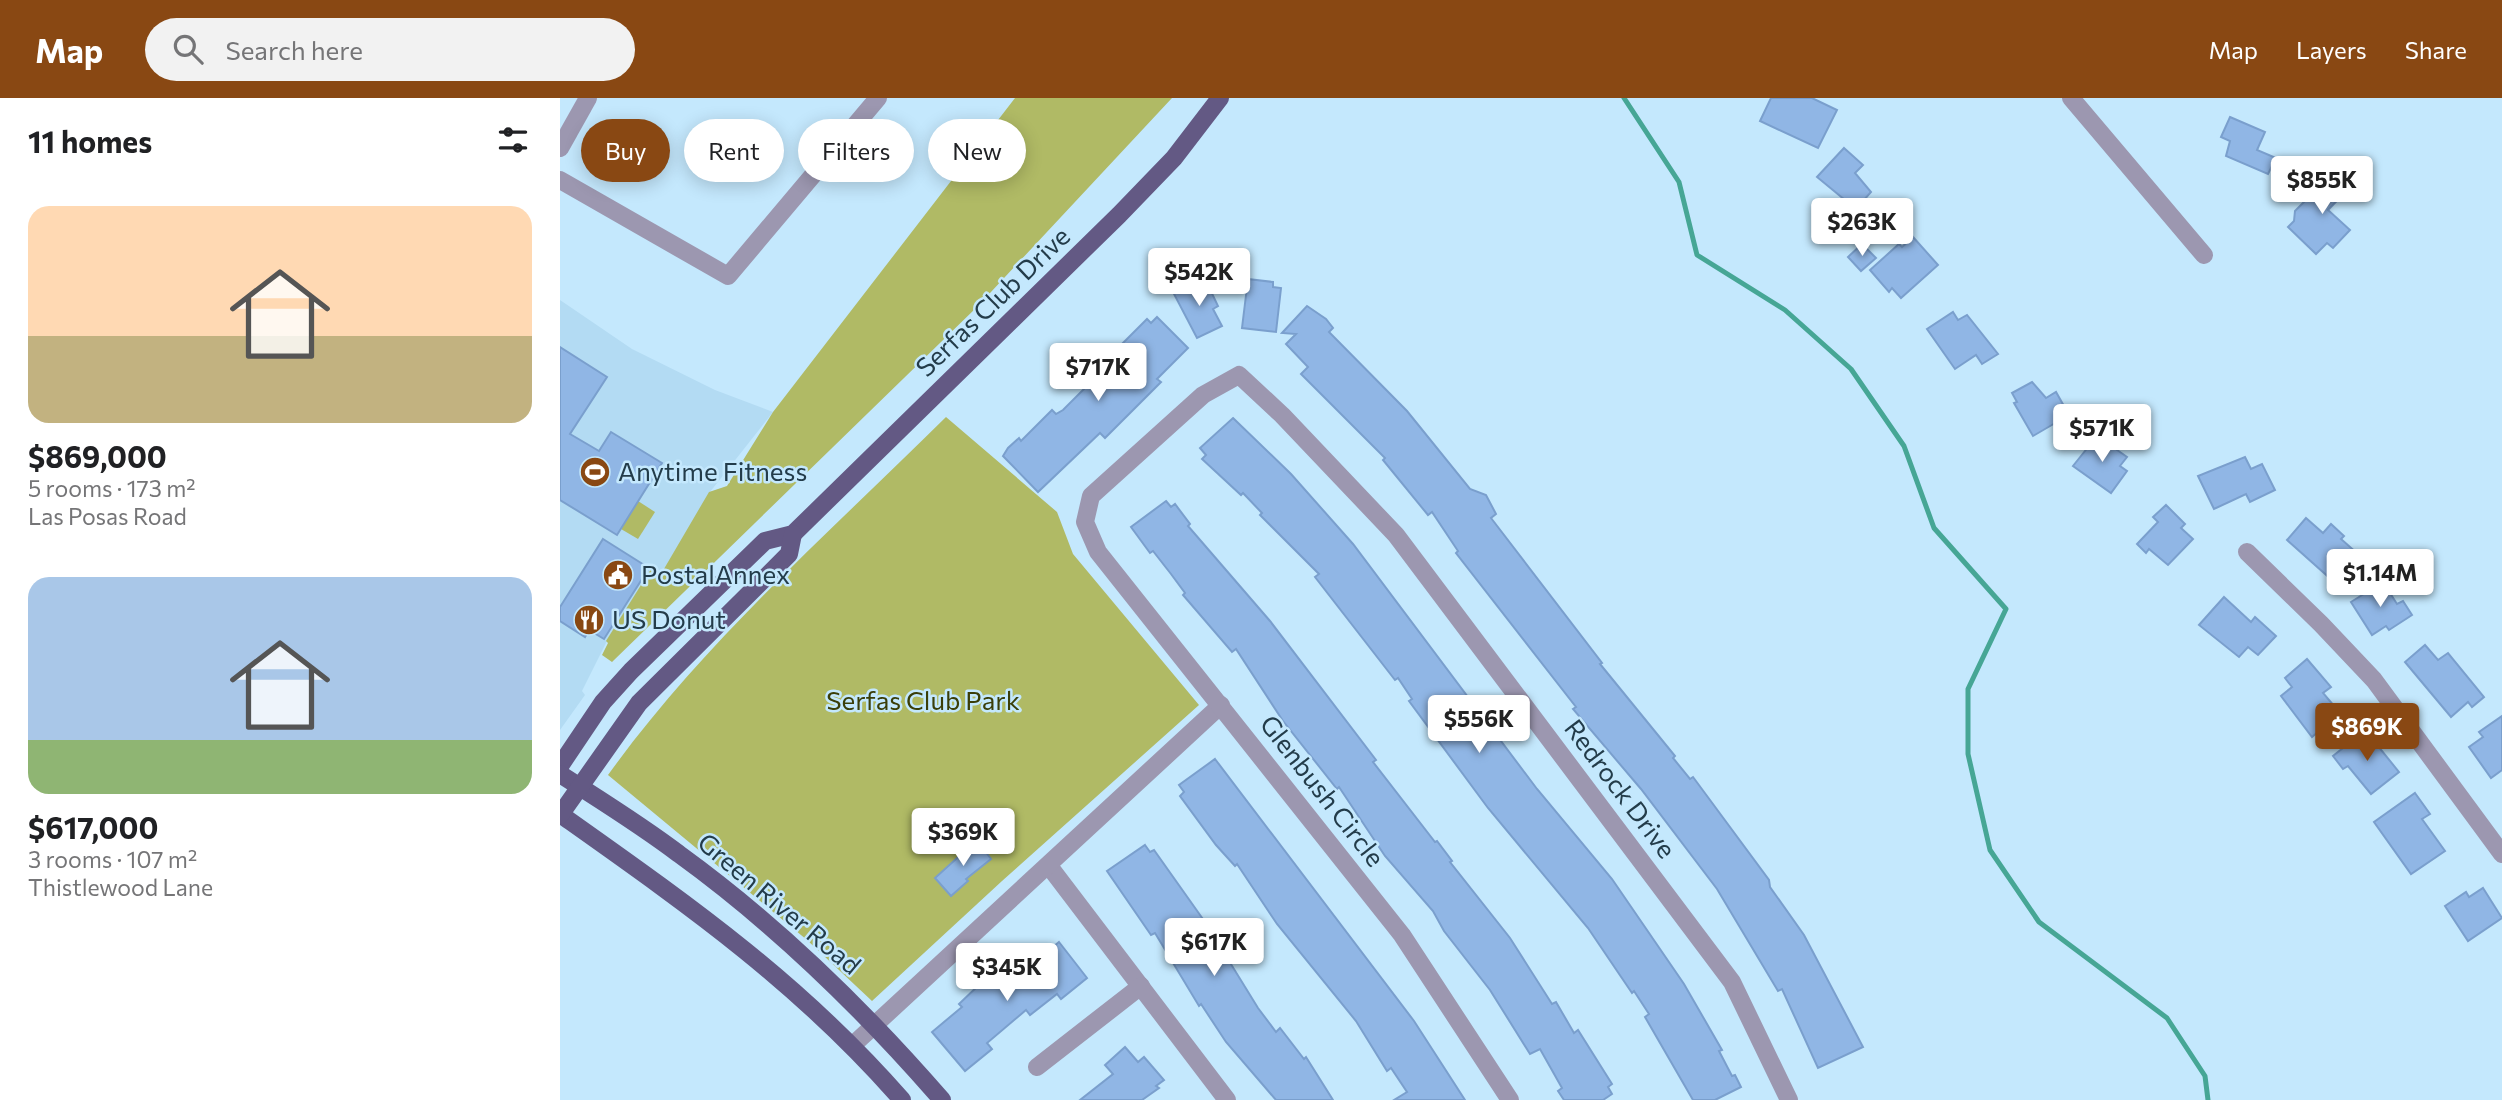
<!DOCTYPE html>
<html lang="en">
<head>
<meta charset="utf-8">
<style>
  :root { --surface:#fff; --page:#f2f2f2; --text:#202124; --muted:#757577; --accent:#894813 }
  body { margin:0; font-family:Commissioner,sans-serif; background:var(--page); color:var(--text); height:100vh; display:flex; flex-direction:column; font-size:26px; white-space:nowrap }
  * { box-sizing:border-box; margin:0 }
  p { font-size:23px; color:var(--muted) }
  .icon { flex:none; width:38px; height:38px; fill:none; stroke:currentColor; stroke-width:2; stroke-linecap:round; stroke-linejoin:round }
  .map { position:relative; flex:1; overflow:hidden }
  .panel { display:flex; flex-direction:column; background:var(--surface); width:560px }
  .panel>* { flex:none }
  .banner { position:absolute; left:21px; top:21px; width:665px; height:63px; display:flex; gap:14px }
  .price { position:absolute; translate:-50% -60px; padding:0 16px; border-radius:7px; background:#fff; color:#222; font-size:23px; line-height:46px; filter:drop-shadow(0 2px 4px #0008) }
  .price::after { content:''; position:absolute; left:50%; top:42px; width:21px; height:16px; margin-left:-10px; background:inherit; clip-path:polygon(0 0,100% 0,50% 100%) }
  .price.on { background:var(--accent); color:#fff }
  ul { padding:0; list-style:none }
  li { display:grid; align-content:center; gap:14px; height:371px; padding:0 28px }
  li span { display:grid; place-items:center; height:217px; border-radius:21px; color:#555 }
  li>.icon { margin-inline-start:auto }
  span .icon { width:126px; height:126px; fill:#fffc; stroke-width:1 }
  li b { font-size:30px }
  h2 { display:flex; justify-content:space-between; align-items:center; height:84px; padding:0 28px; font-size:30px }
  .pill { padding:0 24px; border-radius:32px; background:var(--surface); box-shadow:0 4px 18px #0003; font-size:24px; line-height:63px }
  .pill.on { background:var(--accent); color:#fff }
  header { display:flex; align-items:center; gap:42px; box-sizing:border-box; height:98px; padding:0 35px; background:var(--accent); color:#fff }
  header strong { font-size:33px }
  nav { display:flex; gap:38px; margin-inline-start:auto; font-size:24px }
  .search { width:490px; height:63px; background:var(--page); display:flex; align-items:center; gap:18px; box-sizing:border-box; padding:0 24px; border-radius:38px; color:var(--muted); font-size:26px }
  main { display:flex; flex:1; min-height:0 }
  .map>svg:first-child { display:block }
  .built { fill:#b3dbf3 }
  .green { fill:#b0ba65 }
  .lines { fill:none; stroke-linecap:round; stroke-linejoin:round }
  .stream { stroke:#46a695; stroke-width:5 }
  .building { fill:#90b6e5; stroke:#7a9fcd; stroke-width:2 }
  .minor { stroke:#9c97b0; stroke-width:18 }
  .primary { stroke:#635984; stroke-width:18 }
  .labels { text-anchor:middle; stroke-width:5; stroke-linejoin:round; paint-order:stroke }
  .street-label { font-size:26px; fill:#233c4a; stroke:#c4e8fd }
  .poi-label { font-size:26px; fill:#233c4a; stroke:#c4e8fd; text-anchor:start }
  .park-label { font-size:26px; fill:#3a3e08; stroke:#c4e8fd }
</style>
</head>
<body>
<header>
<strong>Map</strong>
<div class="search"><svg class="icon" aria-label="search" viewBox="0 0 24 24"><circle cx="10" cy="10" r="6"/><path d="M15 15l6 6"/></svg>Search here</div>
<nav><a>Map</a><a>Layers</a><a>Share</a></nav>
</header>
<main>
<section class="panel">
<h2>11 homes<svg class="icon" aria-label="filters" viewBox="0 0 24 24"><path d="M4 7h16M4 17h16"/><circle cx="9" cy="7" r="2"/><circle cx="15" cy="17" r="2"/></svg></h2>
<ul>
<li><span style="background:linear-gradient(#ffd9b3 60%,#c2b280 0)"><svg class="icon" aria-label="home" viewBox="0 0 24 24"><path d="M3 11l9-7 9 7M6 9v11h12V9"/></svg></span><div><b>$869,000</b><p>5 rooms · 173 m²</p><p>Las Posas Road</p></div></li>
<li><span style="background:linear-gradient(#a9c7e8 75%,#8fb573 0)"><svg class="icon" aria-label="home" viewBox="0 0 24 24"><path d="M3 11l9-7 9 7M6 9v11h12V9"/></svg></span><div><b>$617,000</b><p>3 rooms · 107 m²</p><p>Thistlewood Lane</p></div></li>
</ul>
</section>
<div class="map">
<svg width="1942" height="1002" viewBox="0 0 1942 1002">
  <rect width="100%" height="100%" fill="#c4e8fd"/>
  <!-- built -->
  <polygon class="built" points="0,202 72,251 155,292 213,314 150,394 101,477 92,471 47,543 22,593 25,597 0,632"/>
  <!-- green -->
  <g class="green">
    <polygon points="455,0 612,0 417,209 52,564 42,557 48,545 46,543 91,471 101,476 149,394 167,388 213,314"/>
    <path d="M 386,319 L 497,414 L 513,456 L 639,607 L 442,783 L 312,903 L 247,842 L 48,677 C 144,544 270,434 386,319 Z"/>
    <polygon points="78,403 95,414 78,441 61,431"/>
  </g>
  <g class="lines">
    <!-- stream -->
    <polyline class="stream" points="1064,0 1119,84 1137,157 1225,212 1291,271 1344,348 1374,430 1446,511 1408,591 1408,656 1430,752 1479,824 1607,920 1645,978 1648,1002"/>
  </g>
  <!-- building -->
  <g class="building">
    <polygon points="1211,0 1252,0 1277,12 1258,50 1200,23"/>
    <polygon points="1670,19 1705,34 1697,52 1716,60 1708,76 1666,58 1670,43 1661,39"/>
    <polygon points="1284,50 1303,67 1295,75 1311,94 1296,111 1257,79"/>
    <polygon points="1782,71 1795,84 1768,112 1790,132 1773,150 1767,145 1756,156 1728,129 1734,123 1735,113 1751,97 1754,100"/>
    <polygon points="1353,139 1378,167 1341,200 1332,190 1329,194 1310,172 1339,146 1342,149"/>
    <polygon points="1302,146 1316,160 1301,173 1288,159"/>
    <polygon points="688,181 713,184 713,189 721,190 716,234 682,230"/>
    <polygon points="646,183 658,208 653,211 662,228 637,240 614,196 635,184 637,187"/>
    <polygon points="747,208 766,221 773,230 769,234 847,313 910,391 926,397 936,416 931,420 1042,565 1040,566 1115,658 1113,660 1130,681 1133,679 1209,782 1210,789 1244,837 1303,949 1258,970 1222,891 1218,893 1157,791 1081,691 1013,611 1016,609 896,455 898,453 872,414 868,417 823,362 825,360 741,276 748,269 726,246 736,236 722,235"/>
    <polygon points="1393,214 1398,222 1407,217 1438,256 1422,266 1416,257 1395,271 1367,231"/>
    <polygon points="597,219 628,250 597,281 601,284 545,340 540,335 478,394 443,358 448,350 459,340 461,343 492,312 496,316 503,312 542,273 534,266 552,248 556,252 587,221 591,225"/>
    <polygon points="0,249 47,279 10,336 39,353 51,334 102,365 57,437 0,402"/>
    <polygon points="1472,284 1486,300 1496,294 1509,317 1473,338 1454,305 1457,304 1452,295"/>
    <polygon points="673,320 731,376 793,446 977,691 1052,781 1124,886 1162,952 1159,953 1172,978 1175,977 1181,989 1155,1002 1133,1002 1085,919 1089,916 1074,893 1072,895 1028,830 928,710 849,603 852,601 838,580 835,582 755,479 759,476 700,417 702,415 683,395 681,397 642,361 646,357 640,350"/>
    <polygon points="1537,338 1567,359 1560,368 1567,373 1551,395 1513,368"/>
    <polygon points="1685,359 1691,371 1702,366 1715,392 1690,404 1686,396 1654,411 1638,378"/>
    <polygon points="606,403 611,409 615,406 630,426 628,428 710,523 816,662 813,664 875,744 877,743 892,763 890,764 950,840 992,906 996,904 1014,935 1018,932 1052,986 1048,989 1052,996 1043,1002 1004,1002 998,993 1002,990 980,951 970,956 930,892 884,833 873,813 825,758 779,689 777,691 723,623 676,551 672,554 623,497 625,495 611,476 593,453 590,455 571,429"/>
    <polygon points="1606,407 1625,426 1621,430 1633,441 1608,467 1589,451 1586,455 1577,446 1598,424 1593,419"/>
    <polygon points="1746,420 1763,435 1771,426 1784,438 1781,441 1807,464 1782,491 1727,442"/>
    <polygon points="43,441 89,470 44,541 29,532 25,539 0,523 0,509"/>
    <polygon points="1823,484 1837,506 1843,503 1852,517 1829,532 1826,528 1812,537 1791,504"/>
    <polygon points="1664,499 1691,524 1695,519 1716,538 1698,557 1688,549 1679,559 1639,527"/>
    <polygon points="1865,547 1878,562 1888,555 1924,599 1912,609 1908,604 1891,619 1845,564"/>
    <polygon points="1747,561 1771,589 1763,595 1780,615 1752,639 1721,598 1732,589 1725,580"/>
    <polygon points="1942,618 1942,672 1931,680 1909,649 1923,639 1919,634"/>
    <polygon points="1809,637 1839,674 1811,696 1788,668 1783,671 1773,658 1793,642 1797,646"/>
    <polygon points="655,661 854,923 905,1002 834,1002 847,994 831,970 827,973 796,923 717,826 677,766 675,768 656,747 620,698 624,694 619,687"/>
    <polygon points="1855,695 1870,716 1862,721 1885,753 1851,776 1814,724"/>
    <polygon points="417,742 431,761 406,781 408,783 391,798 375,780"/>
    <polygon points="585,747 590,754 594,752 645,824 698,910 716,934 720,930 744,961 746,959 773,1002 716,1002 666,944 641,906 639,908 595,835 591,837 547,773"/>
    <polygon points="1923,790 1942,820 1908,843 1885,808 1906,794 1909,799"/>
    <polygon points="499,844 527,880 501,901 497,896 470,917 466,912 427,945 432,951 405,973 372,934 402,909 399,906 420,886 423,889 428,886 451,868 462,864 464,867 490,846 493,849"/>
    <polygon points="565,949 578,964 584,959 604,982 596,988 599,990 582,1002 520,1002 553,976 545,967"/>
  </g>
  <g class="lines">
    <!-- minor -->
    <g class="minor">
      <polyline points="1511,0 1644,157"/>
      <polyline points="0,50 28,0"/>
      <polyline points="0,82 168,178 318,0"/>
      <polyline points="1687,454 1761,526 1814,582 1942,756"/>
      <polyline points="489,768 667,1002"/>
      <polyline points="294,946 661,607"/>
      <polyline points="477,969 581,888"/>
      <polyline points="950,1002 842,837 538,454 525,424 531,398 643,297 679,277 722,317 836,437 1172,884 1229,1002"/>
    </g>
    <!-- primary -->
    <g class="primary">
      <polyline points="0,668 43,604 71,573 205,443 233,436 559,117 614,60 660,0"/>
      <path d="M 0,676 C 40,702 81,727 119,756 C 217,827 303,911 382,1002"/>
      <path d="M 0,716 C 127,806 239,884 342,1002"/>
      <polyline points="0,717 79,605 229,456 233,436"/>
    </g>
  </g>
  <!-- icons -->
  <defs>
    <g id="stadium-disc" transform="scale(1.575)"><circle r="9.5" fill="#894813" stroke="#c4e8fd"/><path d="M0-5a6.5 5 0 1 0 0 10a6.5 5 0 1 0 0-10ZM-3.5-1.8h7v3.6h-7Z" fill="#fff"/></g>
    <g id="civic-disc" transform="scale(1.575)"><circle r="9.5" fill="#894813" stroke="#c4e8fd"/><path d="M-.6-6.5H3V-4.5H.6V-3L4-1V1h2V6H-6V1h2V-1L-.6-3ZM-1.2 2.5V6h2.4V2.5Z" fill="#fff"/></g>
    <g id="restaurant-disc" transform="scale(1.575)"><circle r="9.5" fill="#894813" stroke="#c4e8fd"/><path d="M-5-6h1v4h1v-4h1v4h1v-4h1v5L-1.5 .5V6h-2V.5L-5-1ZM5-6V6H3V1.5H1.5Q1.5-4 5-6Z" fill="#fff"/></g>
  </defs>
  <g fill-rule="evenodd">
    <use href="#stadium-disc" x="35" y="374"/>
    <use href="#civic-disc" x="58" y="477"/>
    <use href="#restaurant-disc" x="29" y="522"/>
  </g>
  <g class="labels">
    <!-- street labels -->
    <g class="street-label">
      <text transform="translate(433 204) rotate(-44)" y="9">Serfas Club Drive</text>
      <text transform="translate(1060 691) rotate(53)" y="9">Redrock Drive</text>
      <text transform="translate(762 693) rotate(52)" y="9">Glenbush Circle</text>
      <text transform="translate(219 806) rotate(40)" y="9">Green River Road</text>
    </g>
    <!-- poi labels -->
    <g class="poi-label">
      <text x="58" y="383">Anytime Fitness</text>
      <text x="81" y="486">PostalAnnex</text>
      <text x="52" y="531">US Donut</text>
    </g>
    <!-- park labels -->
    <g class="park-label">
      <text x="363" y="612">Serfas Club Park</text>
    </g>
  </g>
</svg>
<b class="price" style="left:1762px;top:118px">$855K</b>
<b class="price" style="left:1302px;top:160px">$263K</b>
<b class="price" style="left:639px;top:210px">$542K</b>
<b class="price" style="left:538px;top:305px">$717K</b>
<b class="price" style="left:1542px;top:366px">$571K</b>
<b class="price" style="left:1820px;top:511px">$1.14M</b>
<b class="price" style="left:919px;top:657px">$556K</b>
<b class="price on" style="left:1807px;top:665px">$869K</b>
<b class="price" style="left:403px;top:770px">$369K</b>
<b class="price" style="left:654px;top:880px">$617K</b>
<b class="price" style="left:447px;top:905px">$345K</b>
<div class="banner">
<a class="pill on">Buy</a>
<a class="pill">Rent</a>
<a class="pill">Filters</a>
<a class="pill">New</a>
</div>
</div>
</main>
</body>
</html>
